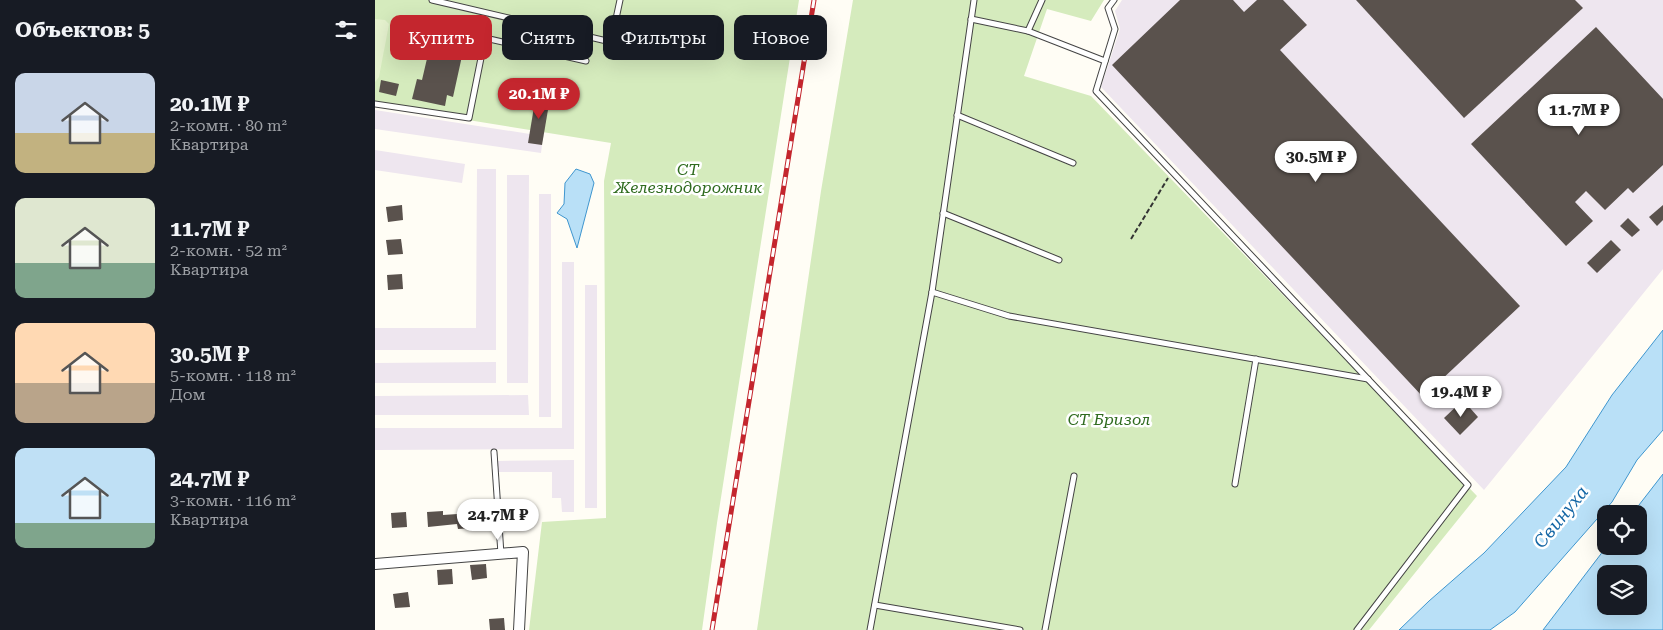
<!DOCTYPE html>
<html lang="ru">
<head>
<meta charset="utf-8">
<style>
  :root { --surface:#171b24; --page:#242831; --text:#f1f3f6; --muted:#9ea1a6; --accent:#c4262e }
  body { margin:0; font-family:"Roboto Serif",serif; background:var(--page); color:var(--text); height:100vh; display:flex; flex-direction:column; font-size:19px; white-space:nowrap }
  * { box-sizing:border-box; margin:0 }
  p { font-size:16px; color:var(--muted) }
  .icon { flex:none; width:28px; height:28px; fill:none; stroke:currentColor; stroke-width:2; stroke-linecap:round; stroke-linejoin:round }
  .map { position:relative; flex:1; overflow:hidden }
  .panel { display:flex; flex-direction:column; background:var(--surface); width:375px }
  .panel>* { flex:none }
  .hud { position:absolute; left:15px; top:15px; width:475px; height:45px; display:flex; gap:10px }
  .buttons { position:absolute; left:1222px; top:505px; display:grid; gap:10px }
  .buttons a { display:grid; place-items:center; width:50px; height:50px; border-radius:10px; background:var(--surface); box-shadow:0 5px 20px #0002; font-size:25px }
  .price { position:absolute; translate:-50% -42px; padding:0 11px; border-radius:18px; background:#fff; color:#222; font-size:16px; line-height:32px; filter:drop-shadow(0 1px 2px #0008) }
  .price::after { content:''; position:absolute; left:50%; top:30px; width:15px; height:11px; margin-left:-8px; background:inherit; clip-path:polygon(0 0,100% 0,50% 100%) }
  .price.current { background:var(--accent); color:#fff }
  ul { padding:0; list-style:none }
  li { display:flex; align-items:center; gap:15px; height:125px; padding:0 15px }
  li span { display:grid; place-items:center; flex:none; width:140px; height:100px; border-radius:10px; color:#555 }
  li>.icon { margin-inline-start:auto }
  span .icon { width:60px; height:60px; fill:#fffc; stroke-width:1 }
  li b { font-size:21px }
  h2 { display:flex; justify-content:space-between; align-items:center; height:60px; padding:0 15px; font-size:21px }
  .tag { padding:0 18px; border-radius:10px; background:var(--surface); box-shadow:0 5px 20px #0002; font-size:18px; line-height:45px }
  .tag.current { background:var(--accent); color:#fff }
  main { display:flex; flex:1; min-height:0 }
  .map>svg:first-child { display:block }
  .industrial { fill:#eee6ef }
  .green { fill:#d5ebbd }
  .pitch { fill:#e6f2cf }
  .water { fill:#b9e0f7; stroke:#3f96cf; fill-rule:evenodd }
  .building { fill:#5a524d }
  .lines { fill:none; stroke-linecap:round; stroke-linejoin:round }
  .service-casing { stroke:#444; stroke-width:7 }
  .minor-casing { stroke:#444; stroke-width:12 }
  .path { stroke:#333; stroke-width:2; stroke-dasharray:5 2.5; stroke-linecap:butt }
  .service { stroke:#fff; stroke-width:5 }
  .minor { stroke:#fff; stroke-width:10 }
  .rail-casing { stroke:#c4262e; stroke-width:5 }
  .rail { stroke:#fff; stroke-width:3; stroke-dasharray:9; stroke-linecap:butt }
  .labels { text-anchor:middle; stroke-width:5; stroke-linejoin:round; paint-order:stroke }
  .park-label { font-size:16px; font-style:italic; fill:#2f6b1f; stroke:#fff }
  .water-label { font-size:18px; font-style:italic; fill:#1768a6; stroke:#fff }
</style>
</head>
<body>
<main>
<section class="panel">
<h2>Объектов: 5<svg class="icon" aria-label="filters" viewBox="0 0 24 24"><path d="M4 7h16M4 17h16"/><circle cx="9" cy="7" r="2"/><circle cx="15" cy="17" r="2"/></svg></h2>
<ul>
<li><span style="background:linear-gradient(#c9d6e8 60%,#c2b280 0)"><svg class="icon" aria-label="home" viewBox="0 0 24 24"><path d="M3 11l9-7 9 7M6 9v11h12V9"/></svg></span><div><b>20.1M ₽</b><p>2-комн. · 80 m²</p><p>Квартира</p></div></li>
<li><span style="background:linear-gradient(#dfe7d0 65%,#7fa58c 0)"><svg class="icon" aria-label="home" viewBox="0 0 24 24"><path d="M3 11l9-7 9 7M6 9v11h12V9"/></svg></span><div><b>11.7M ₽</b><p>2-комн. · 52 m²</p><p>Квартира</p></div></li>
<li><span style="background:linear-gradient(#ffd9b3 60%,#b9a48a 0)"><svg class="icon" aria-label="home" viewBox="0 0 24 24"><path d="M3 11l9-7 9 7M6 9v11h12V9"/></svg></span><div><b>30.5M ₽</b><p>5-комн. · 118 m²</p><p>Дом</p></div></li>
<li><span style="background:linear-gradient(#bfe0f5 75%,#7fa58c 0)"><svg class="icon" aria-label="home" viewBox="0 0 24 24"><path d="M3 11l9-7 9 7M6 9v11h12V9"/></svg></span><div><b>24.7M ₽</b><p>3-комн. · 116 m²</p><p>Квартира</p></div></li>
</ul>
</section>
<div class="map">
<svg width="1288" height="630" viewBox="0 0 1288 630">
  <rect width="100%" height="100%" fill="#fffdf5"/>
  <!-- industrial -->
  <g class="industrial">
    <polygon points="747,0 1288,0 1288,269 1109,490 726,87 745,29 740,11"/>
    <polygon points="0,110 155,134 167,145 166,153 0,129"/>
    <polygon points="0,150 90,164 87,183 0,170"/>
    <polygon points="102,169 121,169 121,350 0,350 0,328 101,328"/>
    <polygon points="132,175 154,175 153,383 132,383"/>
    <rect x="164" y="194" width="12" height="223"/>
    <polygon points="187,262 199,262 199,449 0,450 0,428 187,428"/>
    <rect x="210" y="285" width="12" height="223"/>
    <polygon points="121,362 121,383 0,383 0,363"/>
    <polygon points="153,395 154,415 0,415 0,396"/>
    <polygon points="199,460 199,512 187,512 186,498 177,498 177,472 123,472 123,461"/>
  </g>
  <!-- green -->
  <g class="green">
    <polygon points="0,0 424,0 342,523 327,630 154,630 167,522 231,518 229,181 236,143 0,105"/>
    <polygon points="478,0 729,0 716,21 672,9 649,76 716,96 1102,496 994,630 382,630 446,191"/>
  </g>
  <!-- pitch -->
  <polygon class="pitch" points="0,19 10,20 14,24 4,77 0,82"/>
  <!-- water -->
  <g class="water">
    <polygon points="201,169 215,174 219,183 202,248 192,219 182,213 189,204 190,183"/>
    <polygon points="1288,330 1288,430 1262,460 1237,502 1140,612 1115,630 1024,630 1054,601 1109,553 1191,467 1237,395"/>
    <path d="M 1288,474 L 1288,630 L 1168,630 L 1232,546 L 1264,546 L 1264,514 L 1257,514 ZM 1231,574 L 1264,574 L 1264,606 L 1231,606 Z"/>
  </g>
  <!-- building -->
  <g class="building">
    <polygon points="805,0 858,0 869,12 882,0 908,0 932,25 905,50 1145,306 1048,397 737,65"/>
    <polygon points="981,0 1200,0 1208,8 1089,118"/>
    <polygon points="1221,27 1288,99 1288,165 1258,193 1253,188 1230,210 1211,191 1200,202 1218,221 1191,246 1096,144"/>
    <polygon points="54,50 87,56 78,97 72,95 70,106 37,99 42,79 47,80"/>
    <polygon points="6,80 24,84 21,96 4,92"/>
    <polygon points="161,95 175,98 167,145 153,143"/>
    <polygon points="27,205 28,220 13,222 11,207"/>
    <polygon points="1288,205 1288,220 1282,226 1274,217"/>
    <polygon points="1253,218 1265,230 1257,237 1245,226"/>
    <polygon points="26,239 28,254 13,255 11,240"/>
    <polygon points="1236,240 1246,250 1222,273 1212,263"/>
    <polygon points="27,274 28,289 13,290 12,275"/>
    <polygon points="1088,400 1103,417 1085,435 1069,418"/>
    <polygon points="68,511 68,515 97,513 98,528 83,529 82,524 53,527 52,512"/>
    <polygon points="31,512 32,527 17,528 16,513"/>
    <polygon points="111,564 112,578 97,580 95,565"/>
    <polygon points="77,569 78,584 63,585 62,570"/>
    <polygon points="33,592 35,607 20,608 18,594"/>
    <polygon points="129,618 130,630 115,630 114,619"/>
  </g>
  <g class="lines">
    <!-- service casing -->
    <g class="service-casing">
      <g id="service">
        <polyline points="57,0 236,42 245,0"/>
        <polyline points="739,0 733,8 740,29 721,91 1093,485 982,630"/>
        <polyline points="596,19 653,31 730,61"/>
        <polyline points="653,31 667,0"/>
        <polyline points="0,104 94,118 110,38 211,61"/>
        <polyline points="582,115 698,163"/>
        <polyline points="568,213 684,260"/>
        <polyline points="557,292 634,316 993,379"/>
        <polyline points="119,452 126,554"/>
        <polyline points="860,484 881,359"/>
        <polyline points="500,605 645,630"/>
        <polyline points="495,630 557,292 599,0"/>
        <polyline points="670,630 699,476"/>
      </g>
    </g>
    <!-- minor casing -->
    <g class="minor-casing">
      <polyline id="minor" points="0,564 148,552 144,630"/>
    </g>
    <!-- path -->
    <polyline class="path" points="756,239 793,178"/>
    <!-- service -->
    <use href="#service" class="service"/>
    <!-- minor -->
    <use href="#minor" class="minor"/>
    <!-- rail casing -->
    <g class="rail-casing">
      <polyline id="rail" points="337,630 439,0"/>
    </g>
    <!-- rail -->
    <use href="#rail" class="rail"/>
  </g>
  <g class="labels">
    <!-- park labels -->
    <g class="park-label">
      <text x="313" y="175">СТ<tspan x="313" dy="18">Железнодорожник</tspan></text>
      <text x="734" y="425">СТ Бризол</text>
    </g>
    <!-- water labels -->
    <g class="water-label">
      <text transform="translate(1186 517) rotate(-51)" y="6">Свинуха</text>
    </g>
  </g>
</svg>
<div class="buttons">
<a><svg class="icon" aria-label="locate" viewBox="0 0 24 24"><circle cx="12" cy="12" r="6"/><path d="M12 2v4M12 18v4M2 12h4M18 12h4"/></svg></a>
<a><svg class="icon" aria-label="layers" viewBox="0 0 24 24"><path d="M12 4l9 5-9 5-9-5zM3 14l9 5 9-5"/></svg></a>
</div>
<b class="price current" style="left:164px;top:120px">20.1M ₽</b>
<b class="price" style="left:1204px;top:136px">11.7M ₽</b>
<b class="price" style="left:941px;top:183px">30.5M ₽</b>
<b class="price" style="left:1086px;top:418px">19.4M ₽</b>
<b class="price" style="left:123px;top:541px">24.7M ₽</b>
<div class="hud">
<a class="tag current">Купить</a>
<a class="tag">Снять</a>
<a class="tag">Фильтры</a>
<a class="tag">Новое</a>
</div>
</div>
</main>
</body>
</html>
